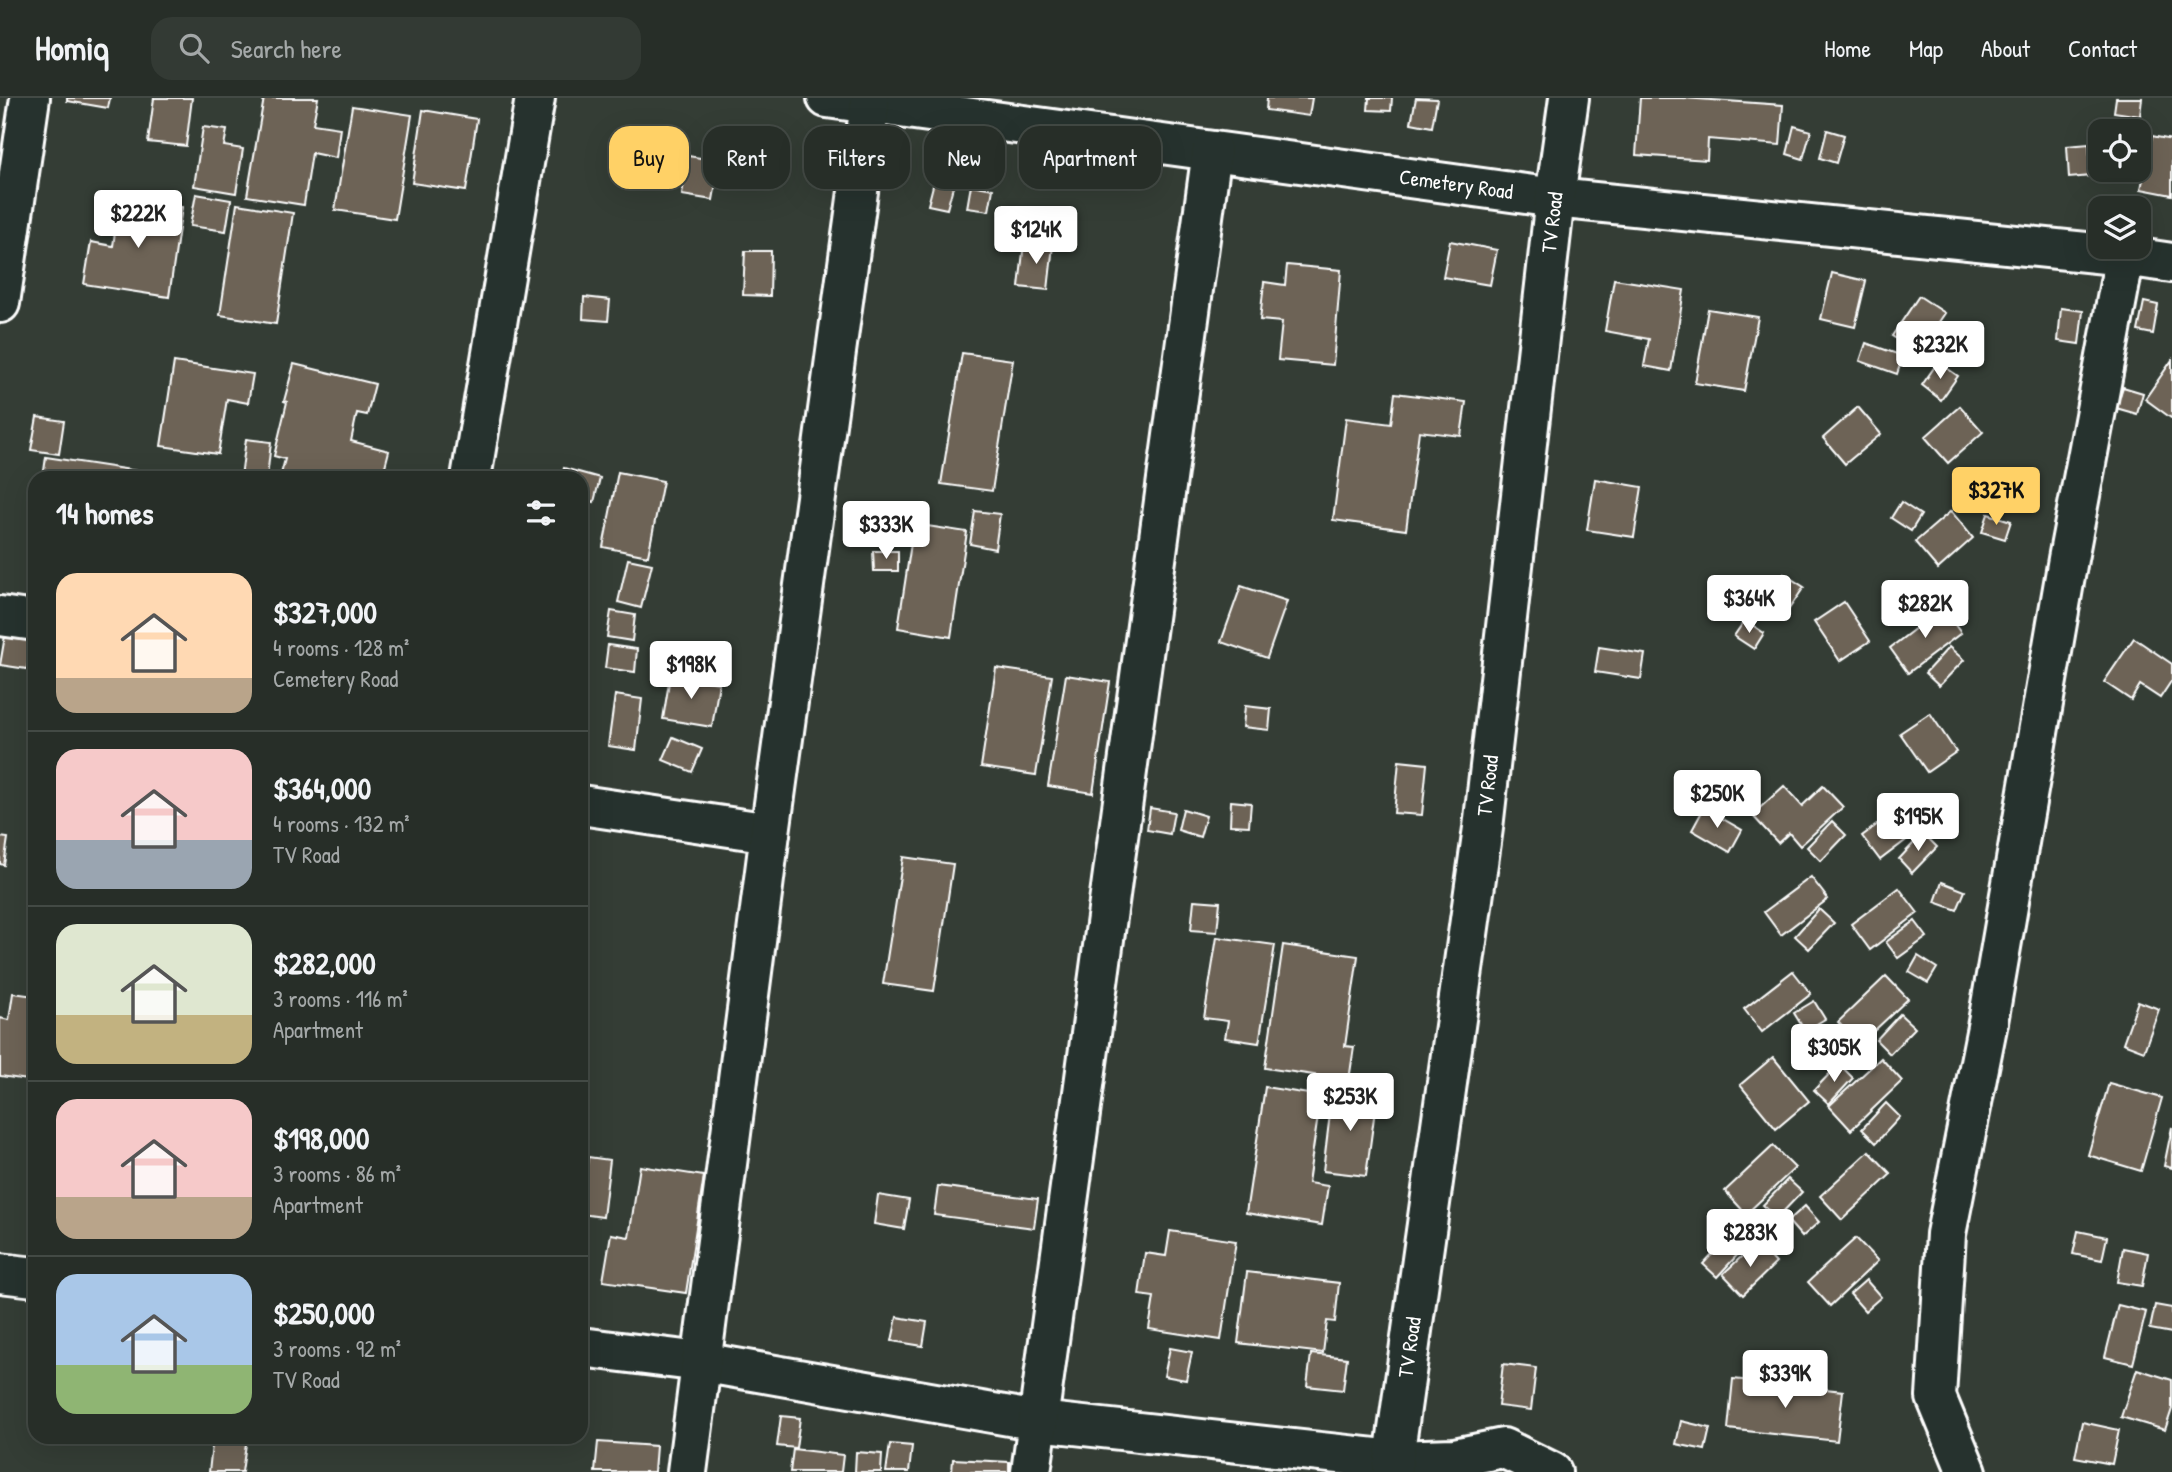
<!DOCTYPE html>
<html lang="en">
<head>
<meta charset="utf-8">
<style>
  :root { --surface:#272e28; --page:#333a34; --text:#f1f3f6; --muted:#a4a8a8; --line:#434a45; --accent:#ffd166 }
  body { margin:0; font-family:"Patrick Hand",sans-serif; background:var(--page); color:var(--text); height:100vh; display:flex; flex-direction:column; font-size:26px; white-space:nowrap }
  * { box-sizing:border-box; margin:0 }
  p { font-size:23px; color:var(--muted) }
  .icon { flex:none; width:38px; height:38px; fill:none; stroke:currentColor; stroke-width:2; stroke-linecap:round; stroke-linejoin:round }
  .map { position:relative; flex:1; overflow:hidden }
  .panel { position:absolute; left:28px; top:373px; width:560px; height:973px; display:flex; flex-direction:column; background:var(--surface); border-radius:21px; box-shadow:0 7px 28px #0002,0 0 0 2px var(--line) }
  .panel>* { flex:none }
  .guide { position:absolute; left:609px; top:28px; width:665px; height:63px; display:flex; gap:14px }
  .buttons { position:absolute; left:2088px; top:21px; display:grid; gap:14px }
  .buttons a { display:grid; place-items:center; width:63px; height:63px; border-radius:14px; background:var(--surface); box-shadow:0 7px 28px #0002,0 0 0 2px var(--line); font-size:35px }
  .price { position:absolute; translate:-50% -60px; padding:0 16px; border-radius:7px; background:#fff; color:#222; font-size:23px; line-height:46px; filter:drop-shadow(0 2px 4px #0008) }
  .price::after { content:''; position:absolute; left:50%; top:42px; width:21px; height:16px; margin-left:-10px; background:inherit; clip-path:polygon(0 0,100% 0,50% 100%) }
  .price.current { background:var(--accent); color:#111 }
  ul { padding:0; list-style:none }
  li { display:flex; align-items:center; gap:21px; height:175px; padding:0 28px }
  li+li { border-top:2px solid var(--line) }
  li span { display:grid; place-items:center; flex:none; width:196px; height:140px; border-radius:21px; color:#555 }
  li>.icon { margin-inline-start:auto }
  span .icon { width:84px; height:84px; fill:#fffc; stroke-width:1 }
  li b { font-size:30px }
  h2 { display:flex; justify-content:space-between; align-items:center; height:84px; padding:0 28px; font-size:30px }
  .chip { padding:0 24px; border-radius:21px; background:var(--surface); box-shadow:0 7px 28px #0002,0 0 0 2px var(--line); font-size:24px; line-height:63px }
  .chip.current { background:var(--accent); color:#111 }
  header { display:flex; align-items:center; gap:42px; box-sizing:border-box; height:98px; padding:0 35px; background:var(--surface); border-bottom:2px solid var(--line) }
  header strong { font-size:33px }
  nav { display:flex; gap:38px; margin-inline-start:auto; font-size:24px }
  .search { width:490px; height:63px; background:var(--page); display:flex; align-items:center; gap:18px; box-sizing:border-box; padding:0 24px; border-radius:21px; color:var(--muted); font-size:26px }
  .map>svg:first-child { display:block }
  .building { fill:#6d6456; stroke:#fff; stroke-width:2 }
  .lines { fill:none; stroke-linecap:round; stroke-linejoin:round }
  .minor-casing { stroke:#fff; stroke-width:44 }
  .minor { stroke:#26332d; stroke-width:38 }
  .labels { text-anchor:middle; stroke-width:5; stroke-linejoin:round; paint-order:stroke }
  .street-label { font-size:21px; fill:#fff; stroke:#26332d }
</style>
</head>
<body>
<header>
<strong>Homiq</strong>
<div class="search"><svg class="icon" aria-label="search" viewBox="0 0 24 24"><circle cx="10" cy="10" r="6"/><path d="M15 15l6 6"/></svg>Search here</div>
<nav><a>Home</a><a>Map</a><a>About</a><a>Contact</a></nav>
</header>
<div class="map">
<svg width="2172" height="1374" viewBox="0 0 2172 1374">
  <rect width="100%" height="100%" fill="#343d35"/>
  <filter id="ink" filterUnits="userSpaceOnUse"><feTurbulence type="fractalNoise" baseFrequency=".0143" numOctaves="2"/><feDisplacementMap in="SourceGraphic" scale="14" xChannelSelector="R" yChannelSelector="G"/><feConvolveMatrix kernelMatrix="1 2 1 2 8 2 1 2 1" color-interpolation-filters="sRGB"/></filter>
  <g filter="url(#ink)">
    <!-- building -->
    <g class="building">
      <polygon points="67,0 110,0 108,10 67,3"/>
      <polygon points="154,0 192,0 186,48 148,44"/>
      <polygon points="264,0 318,0 313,26 340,30 336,60 312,55 304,107 247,98"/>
      <polygon points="1267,0 1312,0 1309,18 1266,12"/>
      <polygon points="1369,0 1392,0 1391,13 1368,12"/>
      <polygon points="1416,0 1437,1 1432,29 1411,25"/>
      <polygon points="1640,0 1683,0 1783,7 1780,47 1708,41 1707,62 1636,57"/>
      <polygon points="2116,0 2142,0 2140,18 2114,14"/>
      <polygon points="352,8 412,17 395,121 335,112"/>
      <polygon points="423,12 477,21 466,93 412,85"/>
      <polygon points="1794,28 1811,33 1803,61 1787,56"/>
      <polygon points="203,29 227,32 224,48 243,51 236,95 194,88"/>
      <polygon points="1827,32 1844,37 1836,65 1820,60"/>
      <polygon points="615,34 675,44 671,69 612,60"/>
      <polygon points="2152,38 2172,42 2172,97 2141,91"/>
      <polygon points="2089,46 2091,78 2069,80 2067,48"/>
      <polygon points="2093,51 2100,51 2100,72 2110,72 2110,79 2094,80"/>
      <polygon points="688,58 720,63 713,102 682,97"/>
      <polygon points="935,80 954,85 947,111 928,107"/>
      <polygon points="971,87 993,91 989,113 967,110"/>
      <polygon points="196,96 231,102 226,133 190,128"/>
      <polygon points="120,101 182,109 169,199 84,186 91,144 113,148"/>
      <polygon points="237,106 293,115 276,226 220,217"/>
      <polygon points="1450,143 1497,152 1490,187 1443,179"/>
      <polygon points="1024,145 1053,147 1048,192 1019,189"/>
      <polygon points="745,153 771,153 770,198 743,197"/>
      <polygon points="1287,167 1341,172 1333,267 1278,262 1282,224 1260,222 1264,184 1285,187"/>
      <polygon points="1832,175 1866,183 1855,229 1821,221"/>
      <polygon points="1614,181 1684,192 1671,273 1644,268 1649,241 1605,233"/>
      <polygon points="1919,198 1945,215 1918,255 1892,238"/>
      <polygon points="584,199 610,202 608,223 583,221"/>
      <polygon points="2144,204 2158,207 2153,236 2138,233"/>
      <polygon points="2061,210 2083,213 2079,246 2058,243"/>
      <polygon points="1708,211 1758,219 1744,293 1695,285"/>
      <polygon points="1866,245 1903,258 1897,276 1860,263"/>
      <polygon points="962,255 1013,262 992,393 941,386"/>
      <polygon points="2172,262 2172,319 2171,320 2145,301"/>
      <polygon points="174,264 253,276 248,305 227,301 218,356 161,348"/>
      <polygon points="1938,264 1958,278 1941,302 1922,287"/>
      <polygon points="294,266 375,286 367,317 357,315 351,343 389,353 382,380 374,380 341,372 339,380 280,380 285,361 274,358 287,304 284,303"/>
      <polygon points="2123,289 2143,295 2137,316 2116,310"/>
      <polygon points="1395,295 1466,304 1461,338 1419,333 1406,432 1333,422 1346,320 1391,326"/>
      <polygon points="1960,308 1983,334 1948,365 1925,339"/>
      <polygon points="1858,309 1881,336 1845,366 1823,340"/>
      <polygon points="37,319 64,323 59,356 31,352"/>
      <polygon points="246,341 271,344 267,380 205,380 206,375 241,379"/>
      <polygon points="46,359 138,373 137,380 43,380"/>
      <polygon points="564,370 600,380 594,404 581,401 581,380 561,380"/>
      <polygon points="151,372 198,378 198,380 150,380"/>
      <polygon points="618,374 663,383 648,458 603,449"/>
      <polygon points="1595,381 1642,389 1634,439 1587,432"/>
      <polygon points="1901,404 1921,417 1911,433 1891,420"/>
      <polygon points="975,413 1000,416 995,451 970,446"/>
      <polygon points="1951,413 1973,440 1938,471 1915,444"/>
      <polygon points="1988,416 2011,423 2005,441 1982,434"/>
      <polygon points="914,426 967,434 951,539 898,530"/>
      <polygon points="873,453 898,453 898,473 874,473"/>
      <polygon points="628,461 652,466 641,510 618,504"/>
      <polygon points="1784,476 1804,489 1789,511 1770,499"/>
      <polygon points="1241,488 1287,503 1267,560 1221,544"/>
      <polygon points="1844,504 1870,543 1840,563 1814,524"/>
      <polygon points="1942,510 1961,535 1908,575 1890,550"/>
      <polygon points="611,513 635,517 632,543 607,539"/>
      <polygon points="1745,522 1764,535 1754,551 1734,538"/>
      <polygon points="6,532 33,536 27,571 0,567"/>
      <polygon points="2134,540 2172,566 2172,582 2160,600 2140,587 2131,602 2104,584"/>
      <polygon points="608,547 637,551 635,574 605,570"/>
      <polygon points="1599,549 1645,556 1641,581 1595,574"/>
      <polygon points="1949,549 1964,562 1939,588 1925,575"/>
      <polygon points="996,570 1052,578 1036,677 981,669"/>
      <polygon points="1066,577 1110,584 1093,695 1048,688"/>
      <polygon points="670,578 719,585 712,629 663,621"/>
      <polygon points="615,597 642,601 636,652 608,648"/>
      <polygon points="1245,608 1271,611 1269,632 1243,629"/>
      <polygon points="1930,615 1956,654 1927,674 1900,635"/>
      <polygon points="673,639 702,651 692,674 663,662"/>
      <polygon points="1399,663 1427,666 1422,717 1394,715"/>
      <polygon points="1784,688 1802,708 1823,688 1843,709 1800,748 1789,735 1778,745 1752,717"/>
      <polygon points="1917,697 1935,720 1880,762 1862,738"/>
      <polygon points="1231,703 1251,705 1249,728 1230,727"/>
      <polygon points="1150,710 1174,714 1170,736 1147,732"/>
      <polygon points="1704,710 1742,732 1730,754 1692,732"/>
      <polygon points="1183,711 1206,718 1200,739 1178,732"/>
      <polygon points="1832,723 1846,737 1821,763 1807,749"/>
      <polygon points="1923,735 1937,749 1912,775 1899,761"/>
      <polygon points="0,739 8,740 4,767 0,766"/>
      <polygon points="903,759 953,766 934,893 883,886"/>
      <polygon points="1811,779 1828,801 1781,837 1764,814"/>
      <polygon points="1942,784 1965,793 1957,812 1935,804"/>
      <polygon points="1899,790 1918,815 1870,852 1851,826"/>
      <polygon points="1194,802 1220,804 1217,834 1191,832"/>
      <polygon points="1819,811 1834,825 1809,851 1795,838"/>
      <polygon points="1915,823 1927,839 1898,860 1886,844"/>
      <polygon points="1217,839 1275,847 1259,945 1225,940 1228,923 1204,920"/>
      <polygon points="1283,847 1358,858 1345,948 1354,949 1349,982 1265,970"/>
      <polygon points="1918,858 1937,870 1928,885 1909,874"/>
      <polygon points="1793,873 1811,896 1762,934 1744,911"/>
      <polygon points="1886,878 1908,901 1859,947 1838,924"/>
      <polygon points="13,895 35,898 35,983 0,978 0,920 9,922"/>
      <polygon points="1814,903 1825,921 1805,933 1794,915"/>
      <polygon points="2138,903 2159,911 2144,953 2123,945"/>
      <polygon points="1900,916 1915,930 1890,956 1876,942"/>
      <polygon points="1773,959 1809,1003 1776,1031 1740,987"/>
      <polygon points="1881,960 1902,983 1851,1032 1829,1008"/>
      <polygon points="1839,966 1853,980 1829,1006 1814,992"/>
      <polygon points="2109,985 2162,1000 2141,1073 2088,1057"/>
      <polygon points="1265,989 1321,998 1308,1085 1328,1088 1322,1127 1246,1115"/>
      <polygon points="1333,991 1377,997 1366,1078 1323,1073"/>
      <polygon points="1886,1005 1900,1019 1876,1045 1862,1031"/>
      <polygon points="2172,1029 2172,1070 2164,1068"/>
      <polygon points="1773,1048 1795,1070 1746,1116 1725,1093"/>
      <polygon points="1869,1053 1891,1076 1842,1122 1820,1098"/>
      <polygon points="588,1059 610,1062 603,1119 581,1116"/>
      <polygon points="640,1068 704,1078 686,1195 603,1183 611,1136 629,1139"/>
      <polygon points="1788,1081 1802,1094 1777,1120 1763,1107"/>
      <polygon points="938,1088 1038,1101 1034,1130 934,1117"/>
      <polygon points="878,1097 909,1102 904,1131 874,1126"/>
      <polygon points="1805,1108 1819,1124 1802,1139 1788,1123"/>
      <polygon points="1170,1133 1236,1143 1221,1242 1149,1231 1154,1199 1139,1197 1145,1155 1166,1158"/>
      <polygon points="2078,1133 2107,1139 2102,1162 2073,1156"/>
      <polygon points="1727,1140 1741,1153 1717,1179 1703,1166"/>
      <polygon points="1856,1140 1878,1163 1830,1208 1808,1184"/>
      <polygon points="1757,1144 1776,1165 1743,1197 1723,1176"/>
      <polygon points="2123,1150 2148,1155 2142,1188 2117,1184"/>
      <polygon points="1247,1174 1339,1185 1335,1224 1327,1223 1323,1255 1238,1245"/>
      <polygon points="1866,1182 1881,1199 1865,1213 1850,1196"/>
      <polygon points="2118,1207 2146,1214 2133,1266 2105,1259"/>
      <polygon points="2155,1207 2172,1210 2172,1235 2150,1231"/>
      <polygon points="897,1219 927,1224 923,1248 892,1243"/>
      <polygon points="1170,1250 1192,1254 1186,1282 1164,1278"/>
      <polygon points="1311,1256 1347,1260 1343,1292 1307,1288"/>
      <polygon points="1503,1266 1536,1270 1531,1312 1498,1308"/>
      <polygon points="2137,1271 2172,1282 2172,1311 2165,1332 2121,1319"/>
      <polygon points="1733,1281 1843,1293 1837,1343 1728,1331"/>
      <polygon points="781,1318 800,1320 796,1350 777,1348"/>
      <polygon points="1681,1323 1710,1330 1705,1352 1676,1346"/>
      <polygon points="2082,1324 2119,1332 2112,1366 2075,1359"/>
      <polygon points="190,1339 247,1339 242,1374 209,1374 212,1347 190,1344"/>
      <polygon points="598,1344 656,1348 654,1374 595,1374"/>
      <polygon points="890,1346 912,1348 909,1374 886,1374"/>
      <polygon points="793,1351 843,1357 841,1374 790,1374"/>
      <polygon points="856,1354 882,1356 881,1374 855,1374"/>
      <polygon points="953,1361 1009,1364 1009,1374 952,1374"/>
    </g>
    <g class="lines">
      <!-- minor casing -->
      <g class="minor-casing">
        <g id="minor">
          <path id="s1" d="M 827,0 L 1555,100 L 2125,158 L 2172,165"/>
          <polyline points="0,205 30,0"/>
          <polyline points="471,380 535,0"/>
          <polyline points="0,518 35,523"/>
          <polyline points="581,707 770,735"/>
          <polyline points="0,1175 35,1179"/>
          <polyline points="581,1249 701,1264 1038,1323 1394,1362 1454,1360 1503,1350 1552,1374"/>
          <polyline points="687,1374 770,735 870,6"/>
          <polyline points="1031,1374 1212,53"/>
          <path id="s2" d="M 1392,1374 L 1483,730 L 1555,100 L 1569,0"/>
          <polyline points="1967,1374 1936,1299 1946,1136 1988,924 2068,461 2125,158"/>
        </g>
      </g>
      <!-- minor -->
      <use href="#minor" class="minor"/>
    </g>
  </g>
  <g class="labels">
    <!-- street labels -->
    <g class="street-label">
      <text dy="7" stroke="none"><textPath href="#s1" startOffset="635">Cemetery Road</textPath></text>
      <text dy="7" stroke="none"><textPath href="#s2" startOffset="1260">TV Road</textPath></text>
      <text dy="7" stroke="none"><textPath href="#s2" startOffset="693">TV Road</textPath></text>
      <text dy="7" stroke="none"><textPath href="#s2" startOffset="126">TV Road</textPath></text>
    </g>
  </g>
</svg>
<div class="buttons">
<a><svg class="icon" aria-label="locate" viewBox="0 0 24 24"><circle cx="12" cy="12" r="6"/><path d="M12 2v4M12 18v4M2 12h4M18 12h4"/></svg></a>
<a><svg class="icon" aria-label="layers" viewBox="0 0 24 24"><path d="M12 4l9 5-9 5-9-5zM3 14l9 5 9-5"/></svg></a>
</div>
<b class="price" style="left:138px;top:152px">$222K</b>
<b class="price" style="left:1036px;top:168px">$124K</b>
<b class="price" style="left:1940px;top:283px">$232K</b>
<b class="price current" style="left:1996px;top:429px">$327K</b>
<b class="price" style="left:886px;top:463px">$333K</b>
<b class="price" style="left:1749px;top:537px">$364K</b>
<b class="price" style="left:1925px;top:542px">$282K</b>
<b class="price" style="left:691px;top:603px">$198K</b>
<b class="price" style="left:1717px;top:732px">$250K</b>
<b class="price" style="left:1918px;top:755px">$195K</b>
<b class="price" style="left:1834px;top:986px">$305K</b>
<b class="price" style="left:1350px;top:1035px">$253K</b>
<b class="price" style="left:1750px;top:1171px">$283K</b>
<b class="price" style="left:1785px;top:1312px">$339K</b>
<div class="guide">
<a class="chip current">Buy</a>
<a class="chip">Rent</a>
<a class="chip">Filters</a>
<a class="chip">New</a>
<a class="chip">Apartment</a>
</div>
<section class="panel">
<h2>14 homes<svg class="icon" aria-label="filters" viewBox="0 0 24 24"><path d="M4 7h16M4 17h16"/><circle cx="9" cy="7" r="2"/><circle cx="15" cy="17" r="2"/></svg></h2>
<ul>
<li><span style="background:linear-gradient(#ffd9b3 75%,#b9a48a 0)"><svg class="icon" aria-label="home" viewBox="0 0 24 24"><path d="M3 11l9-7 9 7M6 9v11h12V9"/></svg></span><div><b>$327,000</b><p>4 rooms · 128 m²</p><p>Cemetery Road</p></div></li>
<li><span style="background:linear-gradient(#f6c9c9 65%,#9aa5b1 0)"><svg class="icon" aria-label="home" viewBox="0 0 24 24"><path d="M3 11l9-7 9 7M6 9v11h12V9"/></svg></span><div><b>$364,000</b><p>4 rooms · 132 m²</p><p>TV Road</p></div></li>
<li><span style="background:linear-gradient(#dfe7d0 65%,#c2b280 0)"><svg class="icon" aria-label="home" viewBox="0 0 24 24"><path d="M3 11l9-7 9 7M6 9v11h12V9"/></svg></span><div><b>$282,000</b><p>3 rooms · 116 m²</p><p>Apartment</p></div></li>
<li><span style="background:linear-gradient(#f6c9c9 70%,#b9a48a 0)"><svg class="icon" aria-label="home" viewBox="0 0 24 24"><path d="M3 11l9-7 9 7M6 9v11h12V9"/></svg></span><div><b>$198,000</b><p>3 rooms · 86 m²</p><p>Apartment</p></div></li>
<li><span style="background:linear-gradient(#a9c7e8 65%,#8fb573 0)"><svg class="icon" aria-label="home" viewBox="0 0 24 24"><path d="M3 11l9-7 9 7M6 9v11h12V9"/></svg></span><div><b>$250,000</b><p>3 rooms · 92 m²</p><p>TV Road</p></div></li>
</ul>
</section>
</div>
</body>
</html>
